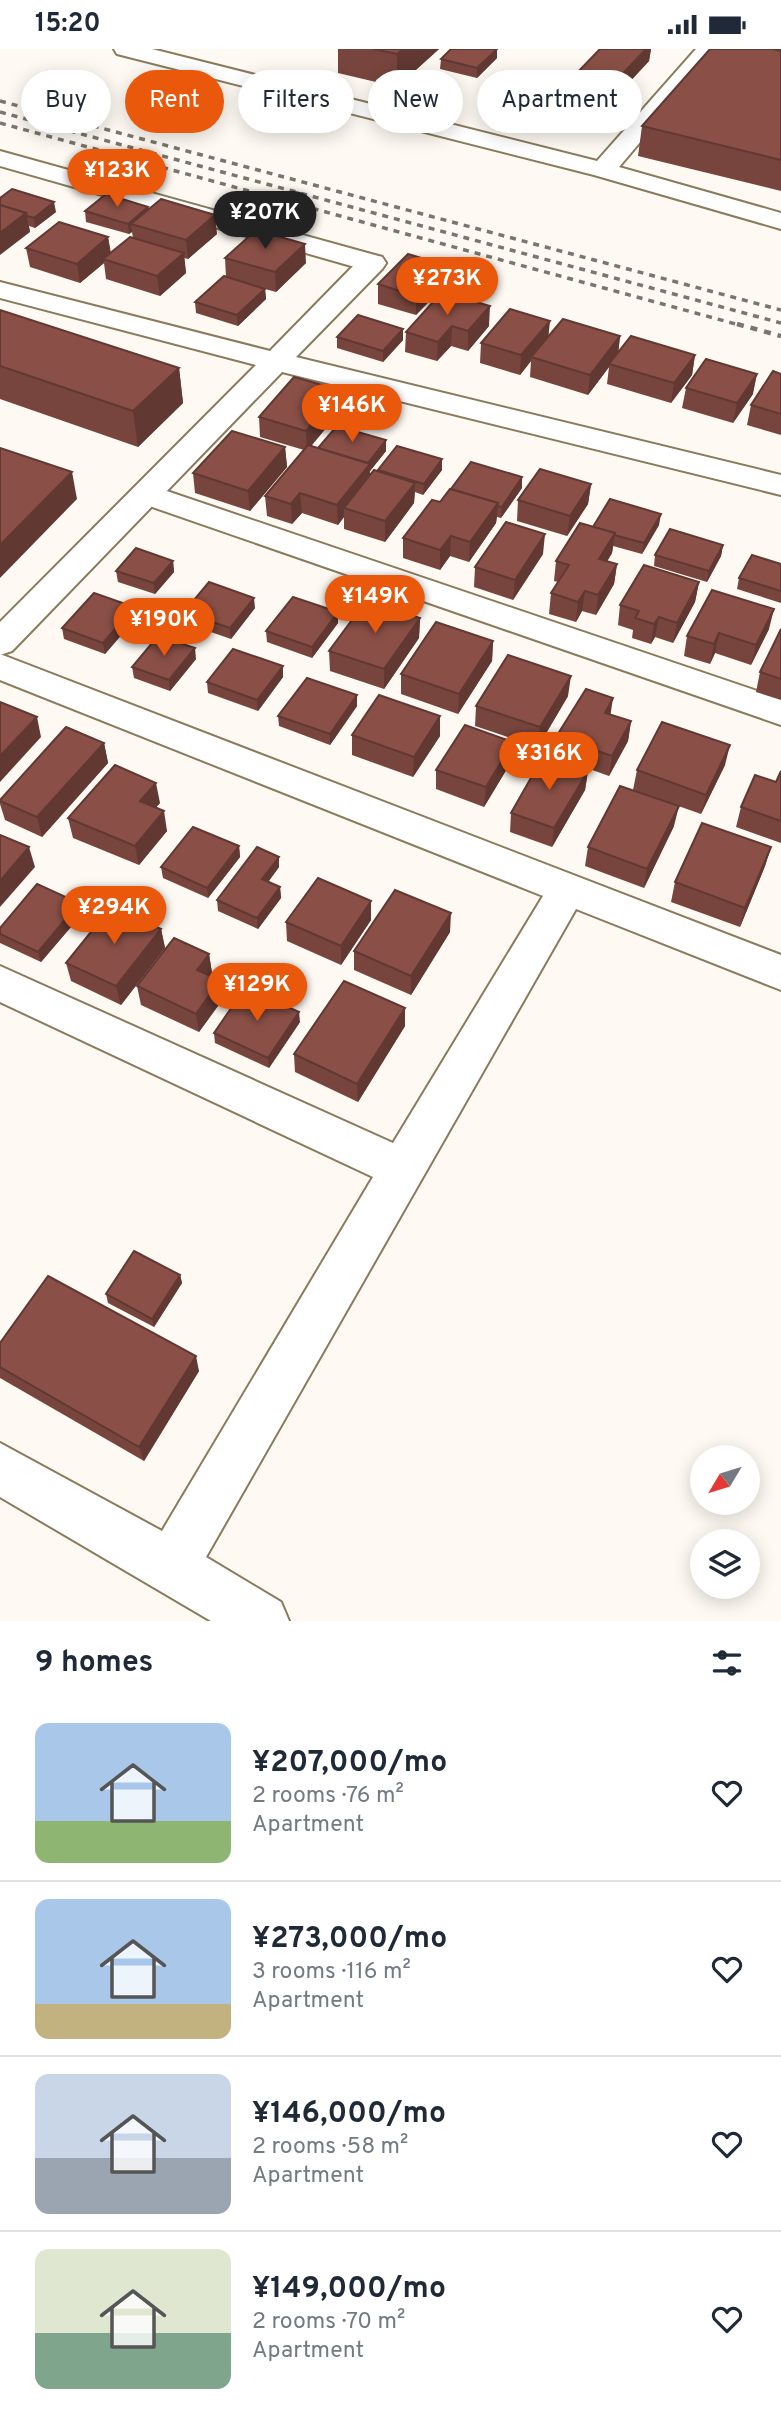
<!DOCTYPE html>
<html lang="en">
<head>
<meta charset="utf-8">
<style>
  :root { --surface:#fff; --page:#f2f2f3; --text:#1f2937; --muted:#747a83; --line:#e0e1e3; --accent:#ea580c }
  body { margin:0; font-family:Overpass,sans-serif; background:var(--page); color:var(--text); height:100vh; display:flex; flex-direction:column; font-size:26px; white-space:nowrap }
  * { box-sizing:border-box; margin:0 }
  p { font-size:23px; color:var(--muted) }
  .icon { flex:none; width:38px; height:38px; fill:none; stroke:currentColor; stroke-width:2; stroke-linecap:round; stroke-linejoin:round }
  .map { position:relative; height:1572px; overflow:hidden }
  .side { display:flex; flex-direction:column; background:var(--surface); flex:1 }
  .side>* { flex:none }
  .top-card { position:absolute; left:21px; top:21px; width:740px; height:63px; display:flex; gap:14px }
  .needle { width:46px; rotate:232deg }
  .fabs { position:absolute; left:690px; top:1396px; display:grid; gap:14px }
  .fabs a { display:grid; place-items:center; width:70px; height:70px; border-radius:50%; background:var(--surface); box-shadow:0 4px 18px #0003; font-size:35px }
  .price { position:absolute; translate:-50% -60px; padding:0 16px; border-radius:24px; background:var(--accent); color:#fff; font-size:23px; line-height:46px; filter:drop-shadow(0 2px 4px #0008) }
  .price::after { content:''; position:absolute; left:50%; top:42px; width:21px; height:16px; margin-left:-10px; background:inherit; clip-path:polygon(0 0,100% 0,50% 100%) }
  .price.on { background:#222; color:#fff }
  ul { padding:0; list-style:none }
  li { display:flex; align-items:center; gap:21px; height:175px; padding:0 35px }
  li+li { border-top:2px solid var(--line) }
  li span { display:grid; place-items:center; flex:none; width:196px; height:140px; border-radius:14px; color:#555 }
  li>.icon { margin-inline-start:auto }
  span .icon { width:84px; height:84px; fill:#fffc; stroke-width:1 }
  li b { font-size:30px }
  h2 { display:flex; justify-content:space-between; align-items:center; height:84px; padding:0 35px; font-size:30px }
  .tag { padding:0 24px; border-radius:32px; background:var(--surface); box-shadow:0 4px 18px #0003; font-size:24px; line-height:63px }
  .tag.on { background:var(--accent); color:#fff }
  .status { display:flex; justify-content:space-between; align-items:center; height:49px; padding:0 35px; background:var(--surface); direction:ltr }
  .status svg { height:19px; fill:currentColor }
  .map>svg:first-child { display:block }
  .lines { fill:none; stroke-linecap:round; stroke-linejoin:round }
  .minor-casing { stroke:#8b7a5c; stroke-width:4 }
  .tertiary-casing { stroke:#8b7a5c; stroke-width:4 }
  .minor { fill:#fff; fill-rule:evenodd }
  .tertiary { fill:#fff; fill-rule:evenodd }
  .rail-far1 { stroke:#7b756a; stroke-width:3.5; stroke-dasharray:6 6; stroke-linecap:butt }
  .rail { stroke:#7b756a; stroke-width:4.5; stroke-dasharray:7 7; stroke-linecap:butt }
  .wall { fill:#77453d }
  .shaded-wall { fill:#613832 }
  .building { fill:#8a5047; stroke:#613832; stroke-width:2 }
</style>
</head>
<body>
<div class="status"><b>15:20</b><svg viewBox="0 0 49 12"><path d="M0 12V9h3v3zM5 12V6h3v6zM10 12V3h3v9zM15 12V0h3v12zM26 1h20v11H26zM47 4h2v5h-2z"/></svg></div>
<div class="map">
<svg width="781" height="1572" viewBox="0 0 781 1572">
  <rect width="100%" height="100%" fill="#fefaf3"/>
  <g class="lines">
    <!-- minor casing -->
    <g class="minor-casing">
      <g id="minor">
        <polygon points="0,102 382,208 386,214 382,220 372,222 362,220 0,117"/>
        <polygon points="146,435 781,650 781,676 135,452 130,445 135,438"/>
        <polygon points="0,605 781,906 781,941 576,860 206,1508 281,1553 289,1572 211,1572 0,1448 0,1394 162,1482 373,1128 0,953 0,917 393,1094 543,847 0,631"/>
      </g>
    </g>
    <!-- tertiary casing -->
    <g class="tertiary-casing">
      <g id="tertiary">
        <polygon points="114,0 152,0 597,112 696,0 719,0 619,118 781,164 781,180 594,126 117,5"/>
        <polygon points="372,206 382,208 386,214 382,220 296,308 781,426 781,446 282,323 12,602 0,606 0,573 256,316 0,249 0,233 270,302 362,208"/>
      </g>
    </g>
    <!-- minor -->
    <use href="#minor" class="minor"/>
    <!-- tertiary -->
    <use href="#tertiary" class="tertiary"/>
    <!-- rail-far1 -->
    <g class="rail-far1">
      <polyline points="0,52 781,261"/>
      <polyline points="0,63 781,274"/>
      <polyline points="0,74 743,277"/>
    </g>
    <!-- rail -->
    <polyline class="rail" points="737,275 781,287"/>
  </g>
  <!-- wall -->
  <g class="wall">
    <polygon points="338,0 439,0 397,38 338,24"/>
    <polygon points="497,0 497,9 477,29 440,20 441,10"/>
    <polygon points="600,0 651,0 649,12 610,54 572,45 574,27"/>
    <polygon points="710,0 781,0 781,142 638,107 642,77"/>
    <polygon points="0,149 56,163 35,179 29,177 30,183"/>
    <polygon points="148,158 149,160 217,185 188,210 184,209 186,224 160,247 106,230 104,214 80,234 30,218 26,199 108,188 111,204 133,189 132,183 129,185 86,173 85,162"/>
    <polygon points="225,209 306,214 276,243 265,240 266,250 238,277 196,264 195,253 226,228"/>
    <polygon points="378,235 445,236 416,266 378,255"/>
    <polygon points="442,243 489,277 468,302 451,297 437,312 405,303 406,283"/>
    <polygon points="0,261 179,319 183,354 138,398 0,350"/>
    <polygon points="620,287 618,304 695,306 692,326 671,354 607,335 609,318 588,346 530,328 531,312 520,326 480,314 481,294 548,288"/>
    <polygon points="337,288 403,291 383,313 337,299"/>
    <polygon points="781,325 781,386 747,376 751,356"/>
    <polygon points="686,339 753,345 733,374 682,359"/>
    <polygon points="341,361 311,397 318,399 386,402 370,422 370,426 378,422 442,421 423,446 415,443 414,454 385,493 344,480 344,468 338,476 302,464 292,475 267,467 265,447 304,401 260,388 259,368"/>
    <polygon points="285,398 287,418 250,462 195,444 193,424"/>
    <polygon points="591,435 588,455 567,487 517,472 518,451"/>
    <polygon points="522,439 501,469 497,468 496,474 469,513 450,507 440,521 403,509 403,489 440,453"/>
    <polygon points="659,476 642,505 613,497 612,504 607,512 617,515 614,535 596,566 582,562 576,573 549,565 551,544 558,533 554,532 556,512 593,478"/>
    <polygon points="723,496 721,507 707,533 654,517 655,506"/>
    <polygon points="543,505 513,551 474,538 475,518"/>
    <polygon points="173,512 174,523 155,545 118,533 116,522"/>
    <polygon points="781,515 781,554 737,540 739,529"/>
    <polygon points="699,533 695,553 673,594 655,588 651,595 632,589 633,581 618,576 620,556"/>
    <polygon points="134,558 136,569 105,605 64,590 62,579"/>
    <polygon points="255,559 231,590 185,574 184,563"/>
    <polygon points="420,569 419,589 384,640 330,622 329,602"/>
    <polygon points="338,574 312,609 267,593 266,582"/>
    <polygon points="769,580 751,616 715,604 710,615 684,607 687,587"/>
    <polygon points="781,580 781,651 756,643 760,623"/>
    <polygon points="493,592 492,612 458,665 401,645 401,625"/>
    <polygon points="196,610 170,642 134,629 132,618"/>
    <polygon points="283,628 258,662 208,644 207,633"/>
    <polygon points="357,646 357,657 330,696 279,677 278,667"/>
    <polygon points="568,647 538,698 475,677 476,657"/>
    <polygon points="610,666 631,672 628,692 609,727 553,707 556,688"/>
    <polygon points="352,686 440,687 413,728 352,706"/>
    <polygon points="513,693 511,713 484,758 436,740 436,721"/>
    <polygon points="104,694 108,714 42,788 5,771 0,755 0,751"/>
    <polygon points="725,716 701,765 633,741 637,721"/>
    <polygon points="588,722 585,741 552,798 510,783 511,764"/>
    <polygon points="781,722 781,794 736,778 741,758 776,733"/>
    <polygon points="160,754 155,759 167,782 139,816 73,789 68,769"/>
    <polygon points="674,777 644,839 585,817 588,798"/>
    <polygon points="239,797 240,808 208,849 163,829 161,818"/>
    <polygon points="771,798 765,817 740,878 671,853 675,833"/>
    <polygon points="279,808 279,818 268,833 280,838 281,849 258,880 218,862 217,851"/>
    <polygon points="79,854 82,865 41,913 0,894 0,879"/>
    <polygon points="371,871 341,916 287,892 286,873"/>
    <polygon points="161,880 165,899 121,956 71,932 66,914"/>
    <polygon points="450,883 411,946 354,921 354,902"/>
    <polygon points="209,905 212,924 210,927 220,931 223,950 199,983 141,956 137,937"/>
    <polygon points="300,973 269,1019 215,994 214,984"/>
    <polygon points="405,977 358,1053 295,1023 294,1005"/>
    <polygon points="180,1226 182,1234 154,1278 108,1254 106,1245"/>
    <polygon points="0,1294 199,1322 144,1412 0,1329"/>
  </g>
  <!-- shaded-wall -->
  <g class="shaded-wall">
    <polygon points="403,0 439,0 397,38 397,5"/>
    <polygon points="497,0 497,9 477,29 477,19"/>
    <polygon points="646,0 651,0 649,12 610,54 612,36"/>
    <polygon points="54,153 56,163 35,179 34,169"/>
    <polygon points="148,158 149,168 131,175 132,183 129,185 128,175"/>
    <polygon points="26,164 30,183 0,206 0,184"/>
    <polygon points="215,166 217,185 188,210 186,191"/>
    <polygon points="108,188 111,208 103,210 104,214 80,234 77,215"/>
    <polygon points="305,195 306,214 276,243 275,223"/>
    <polygon points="184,204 186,224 160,247 157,227"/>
    <polygon points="445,216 445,236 416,266 416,247"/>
    <polygon points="265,240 266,250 238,277 237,266"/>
    <polygon points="490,257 489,277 468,302 468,282"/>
    <polygon points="550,272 548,292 531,308 531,312 520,326 521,306"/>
    <polygon points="452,277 451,297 437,312 438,293"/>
    <polygon points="403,280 403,291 383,313 383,302"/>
    <polygon points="620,287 618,307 609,315 609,318 588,346 590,326"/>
    <polygon points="695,306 692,326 671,354 674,334"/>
    <polygon points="179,319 183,354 138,398 133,362"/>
    <polygon points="757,325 753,345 733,374 737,354"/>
    <polygon points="340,341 341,361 307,402 306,382"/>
    <polygon points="386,391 386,402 370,422 370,435 344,459 344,468 338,476 337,456"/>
    <polygon points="285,398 287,418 250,462 248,442"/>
    <polygon points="442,410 442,421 423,446 424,435"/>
    <polygon points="72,423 77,450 0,529 0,496"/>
    <polygon points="522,428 522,439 501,469 502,458"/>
    <polygon points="415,434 414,454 385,493 385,472"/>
    <polygon points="591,435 588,455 567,487 570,467"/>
    <polygon points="300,444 302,464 292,475 291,455"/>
    <polygon points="498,454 496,474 469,513 470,493"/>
    <polygon points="661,465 659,476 642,505 644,494"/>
    <polygon points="615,484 612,504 597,530 599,510"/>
    <polygon points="545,485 543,505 513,551 515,531"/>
    <polygon points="451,487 450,507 440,521 440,501"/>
    <polygon points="723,496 721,507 707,533 709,522"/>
    <polygon points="173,512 174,523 155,545 154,534"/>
    <polygon points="617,515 614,535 596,566 598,546"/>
    <polygon points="699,533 695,553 673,594 677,574"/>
    <polygon points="585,542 582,562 576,573 578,553"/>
    <polygon points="254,549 255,559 231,590 230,579"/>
    <polygon points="134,558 136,569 105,605 103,594"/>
    <polygon points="774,560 769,580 751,616 756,596"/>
    <polygon points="338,563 338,574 312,609 312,598"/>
    <polygon points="659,568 655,588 651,595 654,575"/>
    <polygon points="420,569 419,589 384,640 384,620"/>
    <polygon points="719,584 715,604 710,615 714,595"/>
    <polygon points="493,592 492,612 458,665 459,645"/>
    <polygon points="195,599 196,610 170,642 169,631"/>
    <polygon points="283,617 283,628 258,662 257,651"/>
    <polygon points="571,627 568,647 538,698 540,678"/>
    <polygon points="357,646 357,657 330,696 330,685"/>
    <polygon points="613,649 610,669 605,664"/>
    <polygon points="440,667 440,687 413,728 414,708"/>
    <polygon points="37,668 41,688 0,733 0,707"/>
    <polygon points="631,672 628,692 609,727 612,707"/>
    <polygon points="513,693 511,713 484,758 486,738"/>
    <polygon points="104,694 108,714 42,788 37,768"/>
    <polygon points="730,696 725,716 701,765 706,746"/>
    <polygon points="588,722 585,741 552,798 554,779"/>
    <polygon points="156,734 160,754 144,772 140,752"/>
    <polygon points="679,757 674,777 644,839 647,820"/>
    <polygon points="164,762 167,782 139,816 135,797"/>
    <polygon points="239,797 240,808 208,849 207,839"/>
    <polygon points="29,798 35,818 0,858 0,832"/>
    <polygon points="771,798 765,817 740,878 745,859"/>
    <polygon points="279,808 279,818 263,840 262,830"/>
    <polygon points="280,838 281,849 258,880 257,869"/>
    <polygon points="371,852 371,871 341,916 341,897"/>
    <polygon points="79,854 82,865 41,913 38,903"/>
    <polygon points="451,864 450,883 411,946 411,927"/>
    <polygon points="161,880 165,899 121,956 116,937"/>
    <polygon points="209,905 212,924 200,940 197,921"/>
    <polygon points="220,931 223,950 199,983 196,965"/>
    <polygon points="405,959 405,977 358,1053 357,1035"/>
    <polygon points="299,963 300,973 269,1019 268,1009"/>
    <polygon points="180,1226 182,1234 154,1278 152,1270"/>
    <polygon points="196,1307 199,1322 144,1412 139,1398"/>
  </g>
  <!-- building -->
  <g class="building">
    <polygon points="373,0 403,0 397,5"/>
    <polygon points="451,0 497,0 477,19 441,10"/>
    <polygon points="600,0 646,0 612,36 574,27"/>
    <polygon points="710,0 773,0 781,2 781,111 642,77"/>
    <polygon points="12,140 54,153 34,169 27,167 26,164 0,156 0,149"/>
    <polygon points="106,145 148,158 128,175 85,162"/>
    <polygon points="161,150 215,166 186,191 131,175"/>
    <polygon points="0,156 26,164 0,184"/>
    <polygon points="59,173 108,188 77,215 26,199"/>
    <polygon points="256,181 305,195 275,223 225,209"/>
    <polygon points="130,188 184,204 157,227 103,210"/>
    <polygon points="408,205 445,216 416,247 378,235"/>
    <polygon points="224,227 265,240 237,266 195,253"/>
    <polygon points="442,243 490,257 468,282 452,277 438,293 406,283"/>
    <polygon points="510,260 550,272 521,306 481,294"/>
    <polygon points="0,261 179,319 133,362 0,317"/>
    <polygon points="358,266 403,280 383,302 337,288"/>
    <polygon points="563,270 620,287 590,326 531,308"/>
    <polygon points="631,287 695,306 674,334 609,315"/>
    <polygon points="706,310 757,325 737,354 686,339"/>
    <polygon points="773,322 781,325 781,365 751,356"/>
    <polygon points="294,328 340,341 306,382 259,368"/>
    <polygon points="337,377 386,391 368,414 318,399"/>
    <polygon points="232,382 285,398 248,442 193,424"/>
    <polygon points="308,396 370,415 337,456 300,444 291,455 265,447"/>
    <polygon points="397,397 442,410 424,435 378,421"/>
    <polygon points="0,399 72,423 0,496"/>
    <polygon points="471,413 522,428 502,458 497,457 498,454 451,440"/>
    <polygon points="540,420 591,435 570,467 518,451"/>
    <polygon points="374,421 415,434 385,472 344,459"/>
    <polygon points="450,440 498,454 470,493 451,487 440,501 403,489 432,451 440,453"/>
    <polygon points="610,450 661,465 644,494 614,486 615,484 593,478"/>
    <polygon points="506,473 545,485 515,531 475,518"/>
    <polygon points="580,474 615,484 599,510 617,515 598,546 585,542 578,553 551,544 569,516 556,512"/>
    <polygon points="670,480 723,496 709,522 655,506"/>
    <polygon points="136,499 173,512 154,534 116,522"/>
    <polygon points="752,506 781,515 781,542 739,529"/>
    <polygon points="644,516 699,533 677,574 659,568 654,575 635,569 639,562 620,556"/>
    <polygon points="209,533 254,549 230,579 184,563"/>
    <polygon points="712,541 774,560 756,596 719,584 714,595 687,587"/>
    <polygon points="94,544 134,558 103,594 62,579"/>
    <polygon points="293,548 338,563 312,598 266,582"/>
    <polygon points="366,552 420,569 384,620 329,602"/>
    <polygon points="436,573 493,592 459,645 401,625"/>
    <polygon points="781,580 781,630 760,623"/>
    <polygon points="158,587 195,599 169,631 132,618"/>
    <polygon points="233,600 283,617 257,651 207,633"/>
    <polygon points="508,606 571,627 540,678 476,657"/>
    <polygon points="307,629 357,646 330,685 278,667"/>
    <polygon points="586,640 613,649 605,664 631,672 612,707 556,688"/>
    <polygon points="379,646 440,667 414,708 352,686"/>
    <polygon points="0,653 37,668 0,707"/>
    <polygon points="662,673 730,696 706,746 637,721"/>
    <polygon points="465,676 513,693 486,738 436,721"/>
    <polygon points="66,678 104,694 37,768 0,752 0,751"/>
    <polygon points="544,706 588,722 554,779 511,764"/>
    <polygon points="115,716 156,734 140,752 164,762 135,797 68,769"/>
    <polygon points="781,722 781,772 741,758 755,726 776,733"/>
    <polygon points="620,737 679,757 647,820 588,798"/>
    <polygon points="702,774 771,798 745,859 675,833"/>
    <polygon points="193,778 239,797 207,839 161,818"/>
    <polygon points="0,786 29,798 0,832"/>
    <polygon points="257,798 279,808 262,830 280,838 257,869 217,851"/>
    <polygon points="318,829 371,852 341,897 286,873"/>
    <polygon points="37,835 79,854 38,903 0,885 0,879"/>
    <polygon points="395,841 451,864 411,927 354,902"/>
    <polygon points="111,858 161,880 116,937 66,914"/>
    <polygon points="174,889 209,905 197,921 220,931 196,965 137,937"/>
    <polygon points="344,932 405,959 357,1035 294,1005"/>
    <polygon points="245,939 299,963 268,1009 214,984"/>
    <polygon points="134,1202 180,1226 152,1270 106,1245"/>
    <polygon points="48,1227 196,1307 139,1398 0,1318 0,1294"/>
  </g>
</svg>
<div class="fabs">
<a><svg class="needle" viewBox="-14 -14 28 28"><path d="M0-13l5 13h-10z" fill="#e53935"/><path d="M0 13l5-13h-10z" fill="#747a83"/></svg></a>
<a><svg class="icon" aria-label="layers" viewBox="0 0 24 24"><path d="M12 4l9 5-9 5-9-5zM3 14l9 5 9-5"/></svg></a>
</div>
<b class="price" style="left:117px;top:160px">¥123K</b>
<b class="price on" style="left:265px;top:202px">¥207K</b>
<b class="price" style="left:447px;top:268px">¥273K</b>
<b class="price" style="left:352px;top:395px">¥146K</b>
<b class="price" style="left:375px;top:586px">¥149K</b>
<b class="price" style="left:164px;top:609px">¥190K</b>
<b class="price" style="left:549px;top:743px">¥316K</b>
<b class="price" style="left:114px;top:897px">¥294K</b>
<b class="price" style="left:257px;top:974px">¥129K</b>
<div class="top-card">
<a class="tag">Buy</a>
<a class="tag on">Rent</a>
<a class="tag">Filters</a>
<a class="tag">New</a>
<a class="tag">Apartment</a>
</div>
</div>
<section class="side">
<h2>9 homes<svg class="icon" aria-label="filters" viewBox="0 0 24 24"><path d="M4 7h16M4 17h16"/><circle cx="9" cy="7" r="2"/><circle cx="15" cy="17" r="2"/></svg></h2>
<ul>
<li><span style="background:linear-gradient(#a9c7e8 70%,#8fb573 0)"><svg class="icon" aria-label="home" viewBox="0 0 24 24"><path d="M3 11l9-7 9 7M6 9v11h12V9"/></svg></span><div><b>¥207,000/mo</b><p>2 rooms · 76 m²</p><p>Apartment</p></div><svg class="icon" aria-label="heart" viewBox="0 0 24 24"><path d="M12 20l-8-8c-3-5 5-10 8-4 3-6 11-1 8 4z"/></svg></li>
<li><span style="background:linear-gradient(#a9c7e8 75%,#c2b280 0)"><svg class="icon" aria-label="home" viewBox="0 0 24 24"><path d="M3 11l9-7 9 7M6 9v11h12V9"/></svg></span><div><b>¥273,000/mo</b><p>3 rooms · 116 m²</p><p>Apartment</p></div><svg class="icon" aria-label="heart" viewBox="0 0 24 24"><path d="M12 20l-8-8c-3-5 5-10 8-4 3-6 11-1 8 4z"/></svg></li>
<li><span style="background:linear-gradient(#c9d6e8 60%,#9aa5b1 0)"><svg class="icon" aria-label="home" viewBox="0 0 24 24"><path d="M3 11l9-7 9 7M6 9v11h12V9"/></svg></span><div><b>¥146,000/mo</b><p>2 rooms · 58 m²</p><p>Apartment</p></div><svg class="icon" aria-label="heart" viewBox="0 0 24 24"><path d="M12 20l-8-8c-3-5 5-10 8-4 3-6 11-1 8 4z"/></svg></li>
<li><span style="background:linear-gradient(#dfe7d0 60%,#7fa58c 0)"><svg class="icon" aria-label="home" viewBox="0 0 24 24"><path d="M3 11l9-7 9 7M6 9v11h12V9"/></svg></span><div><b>¥149,000/mo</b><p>2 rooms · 70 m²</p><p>Apartment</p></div><svg class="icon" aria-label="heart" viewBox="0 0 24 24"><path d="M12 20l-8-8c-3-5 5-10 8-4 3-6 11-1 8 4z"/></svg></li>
</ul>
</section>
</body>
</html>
